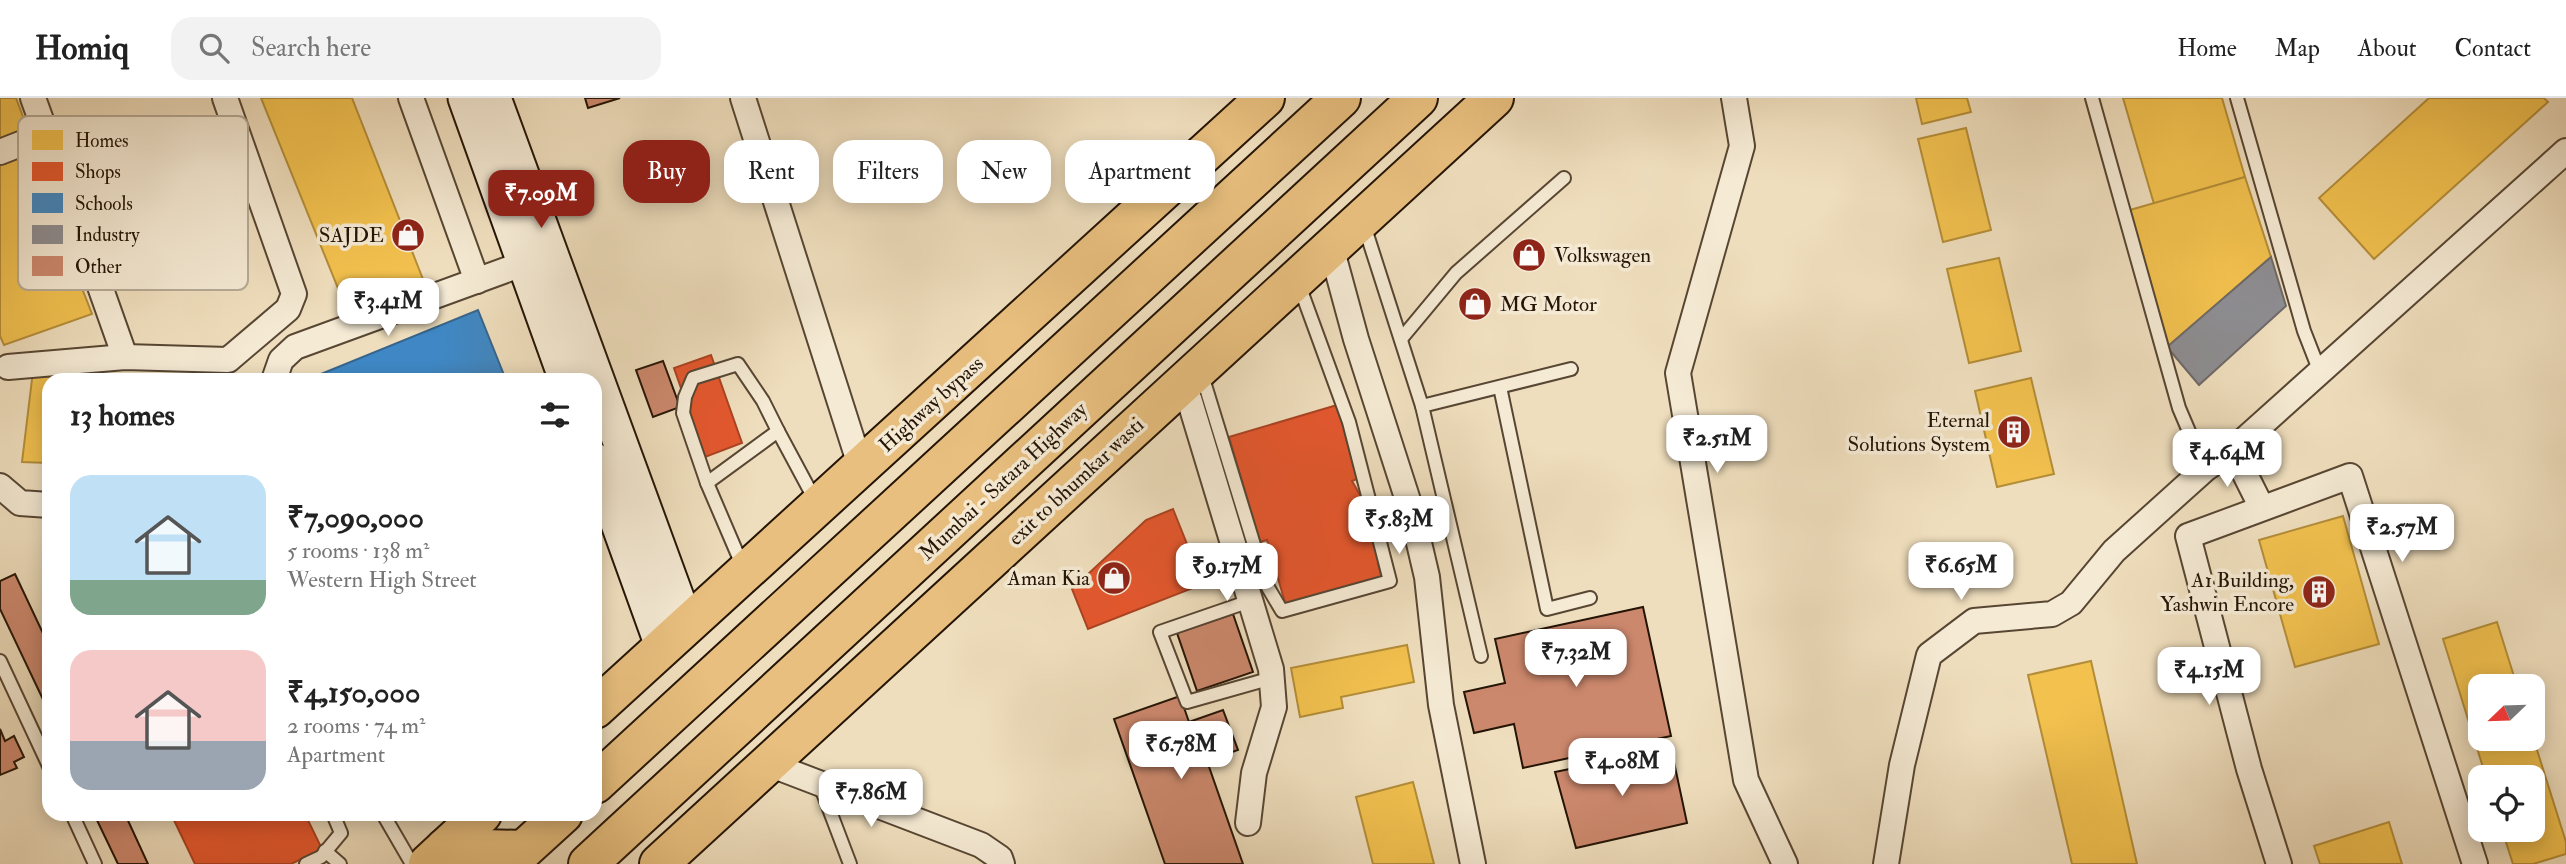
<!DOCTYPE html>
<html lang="en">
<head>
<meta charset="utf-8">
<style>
  :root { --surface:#fff; --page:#f2f2f2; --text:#222; --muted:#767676; --line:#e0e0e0; --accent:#8f2418 }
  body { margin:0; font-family:"IM FELL Double Pica",serif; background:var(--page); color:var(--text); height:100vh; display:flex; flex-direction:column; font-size:26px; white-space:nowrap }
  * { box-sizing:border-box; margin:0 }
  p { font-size:23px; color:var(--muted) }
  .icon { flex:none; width:38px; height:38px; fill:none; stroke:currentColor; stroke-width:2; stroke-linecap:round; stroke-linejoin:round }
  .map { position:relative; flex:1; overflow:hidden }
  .details { position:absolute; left:42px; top:275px; width:560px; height:448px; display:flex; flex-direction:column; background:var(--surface); border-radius:21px; box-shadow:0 4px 18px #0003 }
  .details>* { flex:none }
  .banner { position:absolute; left:623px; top:42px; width:665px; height:63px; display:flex; gap:14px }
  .needle { width:46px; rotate:247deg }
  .buttons { position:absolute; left:2468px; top:576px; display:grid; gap:14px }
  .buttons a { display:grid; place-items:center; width:77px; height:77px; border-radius:14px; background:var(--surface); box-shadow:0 4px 18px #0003; font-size:35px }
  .price { position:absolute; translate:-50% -60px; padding:0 16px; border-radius:14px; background:#fff; color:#222; font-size:23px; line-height:46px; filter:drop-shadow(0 2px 4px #0008) }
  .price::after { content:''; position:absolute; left:50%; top:42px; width:21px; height:16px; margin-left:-10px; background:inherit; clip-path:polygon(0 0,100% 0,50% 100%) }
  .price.on { background:var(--accent); color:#fff }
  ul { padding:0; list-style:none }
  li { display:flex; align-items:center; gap:21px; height:175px; padding:0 28px }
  li span { display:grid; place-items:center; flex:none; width:196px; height:140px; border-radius:21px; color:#555 }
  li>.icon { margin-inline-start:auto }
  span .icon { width:84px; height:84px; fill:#fffc; stroke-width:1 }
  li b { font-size:30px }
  h2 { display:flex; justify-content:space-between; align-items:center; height:84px; padding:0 28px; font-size:30px }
  .tag { padding:0 24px; border-radius:21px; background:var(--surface); box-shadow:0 4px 18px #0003; font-size:24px; line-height:63px }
  .tag.on { background:var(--accent); color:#fff }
  header { display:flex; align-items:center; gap:42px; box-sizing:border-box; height:98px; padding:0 35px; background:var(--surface); border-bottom:2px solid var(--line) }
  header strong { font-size:33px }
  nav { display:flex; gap:38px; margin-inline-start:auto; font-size:24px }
  .search { width:490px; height:63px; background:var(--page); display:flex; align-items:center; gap:18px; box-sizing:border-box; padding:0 24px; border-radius:21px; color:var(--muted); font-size:26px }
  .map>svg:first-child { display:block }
  .homes { fill:#f2c14e; stroke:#b48d38; stroke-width:2 }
  .shops { fill:#e4572e; stroke:#aa4322; stroke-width:2 }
  .schools { fill:#3f88c5; stroke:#37658b; stroke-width:2 }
  .industry { fill:#8d8d92; stroke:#6e6968; stroke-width:2 }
  .building { fill:#cc886d; stroke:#241405; stroke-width:2 }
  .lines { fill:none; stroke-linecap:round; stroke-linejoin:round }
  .lane-casing { stroke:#574633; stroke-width:16 }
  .street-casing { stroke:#574633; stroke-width:28 }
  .secondary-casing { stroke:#241405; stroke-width:37 }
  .primary-casing { stroke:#241405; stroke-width:42 }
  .highway-casing { stroke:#241405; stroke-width:42 }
  .lane { stroke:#f5ead4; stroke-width:12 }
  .street { stroke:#f5ead4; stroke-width:24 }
  .secondary { stroke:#f5ead4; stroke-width:33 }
  .primary { stroke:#e8bf7e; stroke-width:38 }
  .highway { stroke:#e8bf7e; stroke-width:38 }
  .labels { text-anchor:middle; stroke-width:7; stroke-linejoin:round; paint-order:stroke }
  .poi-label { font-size:21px; fill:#241405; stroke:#f5ead4; text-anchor:end }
  .street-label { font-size:21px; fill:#241405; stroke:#f5ead4 }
  .key { fill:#f5ead4; stroke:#b6aa96; stroke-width:2 }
  .key-label { font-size:19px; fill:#241405 }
</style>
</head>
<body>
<header>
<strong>Homiq</strong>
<div class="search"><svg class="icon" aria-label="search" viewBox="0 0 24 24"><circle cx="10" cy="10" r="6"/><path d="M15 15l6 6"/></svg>Search here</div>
<nav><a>Home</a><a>Map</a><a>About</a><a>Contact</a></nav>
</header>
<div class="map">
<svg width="2566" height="766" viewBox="0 0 2566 766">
  <rect width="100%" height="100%" fill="#efdebd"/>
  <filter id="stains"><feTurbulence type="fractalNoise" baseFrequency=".00286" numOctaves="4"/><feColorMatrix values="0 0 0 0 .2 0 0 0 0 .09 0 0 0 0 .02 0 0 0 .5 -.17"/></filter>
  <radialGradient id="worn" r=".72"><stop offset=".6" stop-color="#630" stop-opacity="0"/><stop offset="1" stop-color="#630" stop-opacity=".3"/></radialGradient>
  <!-- homes -->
  <g class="homes">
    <polygon points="0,0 16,0 29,35 0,44"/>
    <polygon points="261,0 352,0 426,189 346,210"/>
    <polygon points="1916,0 1967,0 1971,14 1922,26"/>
    <polygon points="2123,0 2222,0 2245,79 2154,106"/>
    <polygon points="2429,0 2544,0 2548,4 2374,161 2319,100"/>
    <polygon points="1966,30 1991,132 1943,144 1918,41"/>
    <polygon points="28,52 92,216 4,247 0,238 0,63"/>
    <polygon points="2245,79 2271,159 2167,249 2130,112"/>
    <polygon points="1999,160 2021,253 1969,265 1947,171"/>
    <polygon points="33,273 256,282 49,282 49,365 22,364"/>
    <polygon points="2031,280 2054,376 1997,389 1975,293"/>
    <polygon points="2343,418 2379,546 2295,569 2259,442"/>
    <polygon points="2497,524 2517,588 2480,588 2480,640 2532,640 2532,636 2566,744 2566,756 2533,766 2513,766 2502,732 2532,732 2532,679 2486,679 2443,541"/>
    <polygon points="1407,547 1414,584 1341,599 1343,610 1300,619 1291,570"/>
    <polygon points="2091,563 2137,766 2072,766 2028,577"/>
    <polygon points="1413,684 1434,766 1373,766 1356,699"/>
    <polygon points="2389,724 2402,766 2320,766 2314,748"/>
  </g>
  <!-- shops -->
  <g class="shops">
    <polygon points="711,257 742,345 705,359 674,270"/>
    <polygon points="1337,307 1359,380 1352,383 1364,404 1384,464 1378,466 1382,480 1286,508 1267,442 1260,444 1229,339"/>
    <polygon points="1173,411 1203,486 1088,531 1072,491 1146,422"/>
    <polygon points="171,716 305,716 322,751 291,766 195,766"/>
  </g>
  <!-- schools -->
  <polygon class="schools" points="478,212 506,282 312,282 311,280"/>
  <!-- industry -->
  <polygon class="industry" points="2271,159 2286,208 2199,287 2167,249"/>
  <!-- building -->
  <g class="building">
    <polygon points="585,0 620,0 588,10"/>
    <polygon points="663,263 680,309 653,319 636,272"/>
    <polygon points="15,476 49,548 49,614 0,511 0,483"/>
    <polygon points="1643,509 1671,638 1523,670 1514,626 1474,635 1464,594 1505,585 1495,541"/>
    <polygon points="1233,516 1253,574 1197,593 1177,535"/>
    <polygon points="1180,598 1189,624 1223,612 1238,652 1207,663 1243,766 1165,766 1114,621"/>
    <polygon points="0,631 5,643 14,638 24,659 14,664 17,670 0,677"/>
    <polygon points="1671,650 1687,725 1576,750 1555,674"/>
    <polygon points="94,716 125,716 148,766 118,766"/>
  </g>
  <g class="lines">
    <!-- lane casing -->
    <g class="lane-casing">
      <g id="lane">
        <polyline points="2092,0 2179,310 2205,371"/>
        <polyline points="2237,0 2304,233 2320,274"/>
        <polyline points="1364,127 1422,308 1571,271"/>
        <polyline points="1401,241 1456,175 1564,80"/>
        <polyline points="1202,277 1266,486 1282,513 1390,483 1349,324 1299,187"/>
        <polyline points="1500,289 1547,511 1590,500"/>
        <polyline points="1422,308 1481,558"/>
        <polyline points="707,385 683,315 685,299 693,280 738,266 763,303 778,333"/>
        <polyline points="743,469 707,385 778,333 815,402"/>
        <polyline points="1250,503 1160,534 1187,604 1272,580"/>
        <polyline points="0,563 49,668"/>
        <polyline points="820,687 850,766"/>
        <polyline points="72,716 95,766"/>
        <polyline points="383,716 412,766"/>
        <polyline points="325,753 340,766"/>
        <polyline points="306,766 321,759 341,735 333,716"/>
      </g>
    </g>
    <!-- street casing -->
    <g class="street-casing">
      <g id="street">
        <polyline points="411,0 477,183"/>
        <polyline points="743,0 861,370"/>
        <polyline points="1734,0 1742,48 1678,275 1746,682 1785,766"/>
        <polyline points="46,36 125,259"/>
        <polyline points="0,54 46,36 33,0"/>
        <polyline points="1331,149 1356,241 1412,415 1427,479 1441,607 1473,766"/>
        <polyline points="8,269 125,259 228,262 288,211 294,196 225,0"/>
        <polyline points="274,282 281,262 295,249 525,165"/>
        <polyline points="1184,284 1271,571 1274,609 1254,675 1248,725"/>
        <polyline points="2233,352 2262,410"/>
        <polyline points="0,388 20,405 49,407"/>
        <polyline points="769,666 981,747 1000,760 1002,766"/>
        <polyline points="1886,766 1902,667 1929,557 1974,523 2052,516 2071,505 2114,453 2205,371 2233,352 2566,53"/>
        <polyline points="2279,766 2249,671 2188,438 2350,378 2475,766"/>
      </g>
    </g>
    <!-- secondary casing -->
    <g class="secondary-casing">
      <g id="secondary">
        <polyline points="465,0 566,282"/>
        <polyline points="494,0 687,527"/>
        <polyline points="595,362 662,548"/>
      </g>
    </g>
    <!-- primary casing -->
    <g class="primary-casing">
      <g id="primary">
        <polyline points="595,611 1265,0"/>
        <polyline points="428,766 482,716"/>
        <polyline points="659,766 1494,0"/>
      </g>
    </g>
    <!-- highway casing -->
    <g class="highway-casing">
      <g id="highway">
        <polyline points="595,686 1341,0"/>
        <polyline points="445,750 523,752"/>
        <polyline points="508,766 563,716"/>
        <polyline points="588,766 1418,0"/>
      </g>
    </g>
    <!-- lane -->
    <use href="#lane" class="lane"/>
    <!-- street -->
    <use href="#street" class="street"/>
    <!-- secondary -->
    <use href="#secondary" class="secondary"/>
    <!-- primary -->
    <use href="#primary" class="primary"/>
    <!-- highway -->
    <use href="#highway" class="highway"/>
  </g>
  <!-- icons -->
  <defs>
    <g id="shop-disc" transform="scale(1.75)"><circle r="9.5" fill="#8f2418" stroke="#f5ead4"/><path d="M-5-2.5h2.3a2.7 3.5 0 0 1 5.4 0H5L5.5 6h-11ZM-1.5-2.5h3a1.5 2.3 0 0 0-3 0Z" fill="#fff"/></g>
    <g id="building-disc" transform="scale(1.75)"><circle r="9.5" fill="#8f2418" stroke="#f5ead4"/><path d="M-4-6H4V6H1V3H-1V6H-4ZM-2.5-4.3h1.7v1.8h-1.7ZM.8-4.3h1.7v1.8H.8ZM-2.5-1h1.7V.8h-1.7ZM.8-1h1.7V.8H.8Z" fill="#fff"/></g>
  </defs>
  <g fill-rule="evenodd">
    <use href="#shop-disc" x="408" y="137"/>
    <use href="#shop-disc" x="1529" y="157"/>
    <use href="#shop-disc" x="1475" y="206"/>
    <use href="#building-disc" x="2014" y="334"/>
    <use href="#shop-disc" x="1114" y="480"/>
    <use href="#building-disc" x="2319" y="494"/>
  </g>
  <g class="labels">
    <!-- poi labels -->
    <g class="poi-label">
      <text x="384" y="144">SAJDE</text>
      <text x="1554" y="164" text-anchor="start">Volkswagen</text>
      <text x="1500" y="213" text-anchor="start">MG Motor</text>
      <text x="1990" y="329">Eternal<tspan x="1990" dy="24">Solutions System</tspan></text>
      <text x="1090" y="487">Aman Kia</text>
      <text x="2294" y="489">A1 Building,<tspan x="2294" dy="24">Yashwin Encore</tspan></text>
    </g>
    <!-- street labels -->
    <g class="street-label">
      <text transform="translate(931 306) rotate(-42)" y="7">Highway bypass</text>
      <text transform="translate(1003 383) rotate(-43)" y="7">Mumbai - Satara Highway</text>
      <text transform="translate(1076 383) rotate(-43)" y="7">exit to bhumkar wasti</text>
    </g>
  </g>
  <!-- legend -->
  <rect x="18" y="18" width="230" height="174" rx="10" class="key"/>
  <rect x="32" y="32" width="31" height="20" fill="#f2c14e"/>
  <rect x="32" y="64" width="31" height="19" fill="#e4572e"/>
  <rect x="32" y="95" width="31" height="20" fill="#3f88c5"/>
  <rect x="32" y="127" width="31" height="19" fill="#8d8d92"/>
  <rect x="32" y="158" width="31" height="20" fill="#cc886d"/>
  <g class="key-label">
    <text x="75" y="49">Homes</text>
    <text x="75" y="80">Shops</text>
    <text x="75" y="112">Schools</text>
    <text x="75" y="143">Industry</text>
    <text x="75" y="175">Other</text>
  </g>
  <rect width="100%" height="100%" filter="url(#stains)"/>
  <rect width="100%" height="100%" fill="url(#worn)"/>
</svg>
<div class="buttons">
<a><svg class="needle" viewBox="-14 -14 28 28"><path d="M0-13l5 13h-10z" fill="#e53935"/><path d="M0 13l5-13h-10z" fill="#767676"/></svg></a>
<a><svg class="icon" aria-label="locate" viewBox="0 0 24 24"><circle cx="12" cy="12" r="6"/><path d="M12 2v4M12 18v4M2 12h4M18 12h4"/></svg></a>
</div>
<b class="price on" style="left:541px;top:132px">₹7.09M</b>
<b class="price" style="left:388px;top:240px">₹3.41M</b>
<b class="price" style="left:1717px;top:377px">₹2.51M</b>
<b class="price" style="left:2227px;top:391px">₹4.64M</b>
<b class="price" style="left:1399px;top:458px">₹5.83M</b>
<b class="price" style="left:2402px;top:466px">₹2.57M</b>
<b class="price" style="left:1961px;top:504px">₹6.65M</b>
<b class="price" style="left:1227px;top:505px">₹9.17M</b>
<b class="price" style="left:1576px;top:591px">₹7.32M</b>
<b class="price" style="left:2209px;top:609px">₹4.15M</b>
<b class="price" style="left:1181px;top:683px">₹6.78M</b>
<b class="price" style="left:1622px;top:700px">₹4.08M</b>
<b class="price" style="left:871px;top:731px">₹7.86M</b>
<div class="banner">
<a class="tag on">Buy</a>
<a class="tag">Rent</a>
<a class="tag">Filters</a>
<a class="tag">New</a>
<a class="tag">Apartment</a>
</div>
<section class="details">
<h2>13 homes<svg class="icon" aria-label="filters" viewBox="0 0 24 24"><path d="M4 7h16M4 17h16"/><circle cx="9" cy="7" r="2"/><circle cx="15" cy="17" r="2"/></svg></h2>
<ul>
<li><span style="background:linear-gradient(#bfe0f5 75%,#7fa58c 0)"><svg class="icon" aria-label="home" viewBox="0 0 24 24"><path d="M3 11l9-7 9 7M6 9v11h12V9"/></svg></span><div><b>₹7,090,000</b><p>5 rooms · 138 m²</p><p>Western High Street</p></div></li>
<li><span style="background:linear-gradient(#f6c9c9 65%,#9aa5b1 0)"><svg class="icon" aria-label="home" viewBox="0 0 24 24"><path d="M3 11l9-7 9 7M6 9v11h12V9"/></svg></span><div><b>₹4,150,000</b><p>2 rooms · 74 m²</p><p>Apartment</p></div></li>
</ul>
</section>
</div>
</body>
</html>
